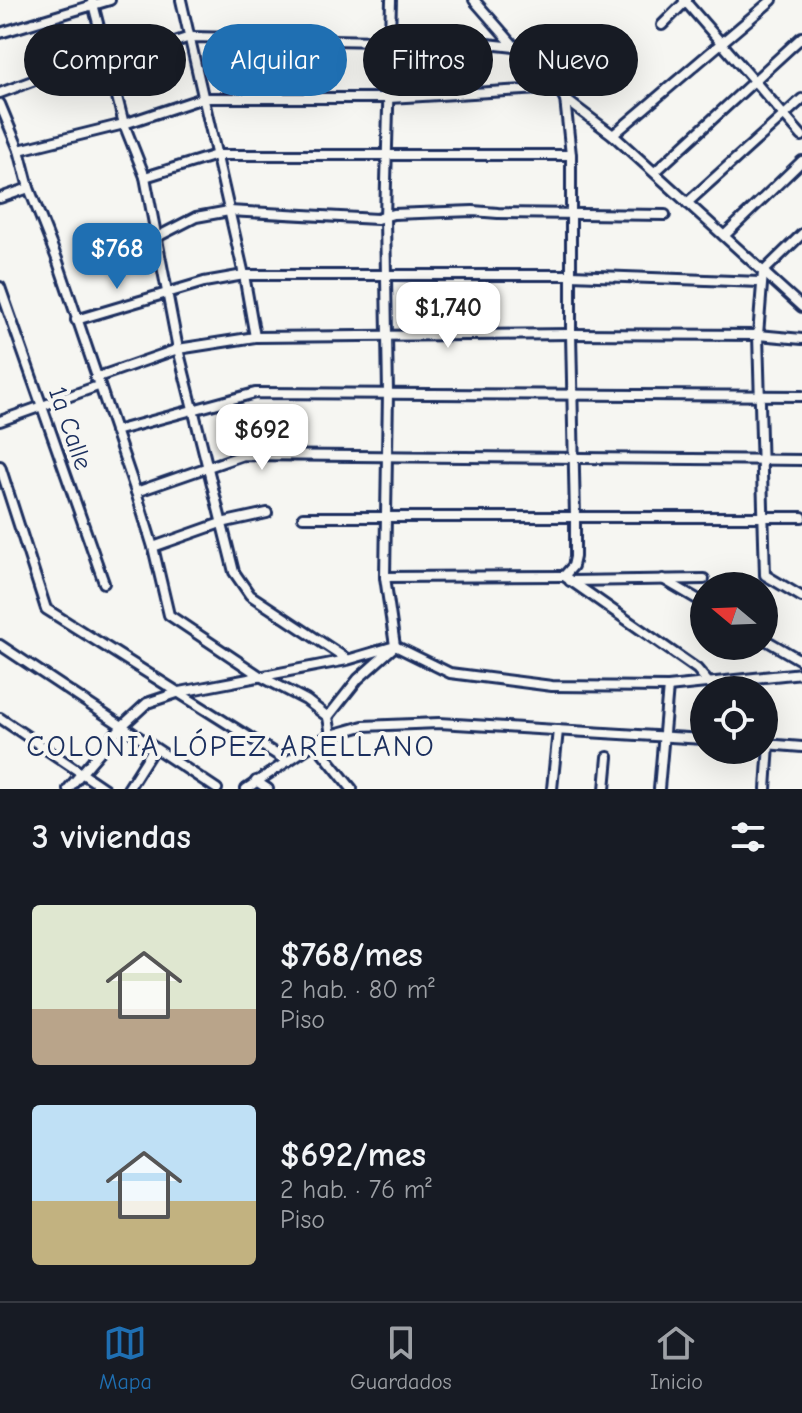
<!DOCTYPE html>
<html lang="es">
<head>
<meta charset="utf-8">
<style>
  :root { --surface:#171b24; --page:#242831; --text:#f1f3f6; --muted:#9ea1a6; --line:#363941; --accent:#1f6fb2 }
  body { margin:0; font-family:"Comic Neue",sans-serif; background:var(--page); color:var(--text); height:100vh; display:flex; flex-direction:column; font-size:30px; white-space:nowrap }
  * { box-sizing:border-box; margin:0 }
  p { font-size:26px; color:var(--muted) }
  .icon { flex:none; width:44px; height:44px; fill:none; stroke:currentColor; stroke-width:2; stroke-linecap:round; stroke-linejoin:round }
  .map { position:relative; height:789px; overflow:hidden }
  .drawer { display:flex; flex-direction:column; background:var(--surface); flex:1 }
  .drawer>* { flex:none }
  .hud { position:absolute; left:24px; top:24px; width:754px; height:72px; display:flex; gap:16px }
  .needle { width:52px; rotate:289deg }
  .buttons { position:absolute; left:690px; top:572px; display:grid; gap:16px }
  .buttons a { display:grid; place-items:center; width:88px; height:88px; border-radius:50%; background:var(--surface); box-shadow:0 8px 32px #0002; font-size:40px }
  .price { position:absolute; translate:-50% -68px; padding:0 18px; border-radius:16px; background:#fff; color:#222; font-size:26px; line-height:52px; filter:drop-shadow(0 2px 4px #0008) }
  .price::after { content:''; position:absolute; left:50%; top:48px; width:24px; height:18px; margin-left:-12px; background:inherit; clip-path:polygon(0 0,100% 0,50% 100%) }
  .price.current { background:var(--accent); color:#fff }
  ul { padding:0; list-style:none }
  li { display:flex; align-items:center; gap:24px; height:200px; padding:0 32px }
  li span { display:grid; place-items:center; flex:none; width:224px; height:160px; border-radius:8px; color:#555 }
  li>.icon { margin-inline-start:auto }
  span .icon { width:96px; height:96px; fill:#fffc; stroke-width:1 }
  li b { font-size:34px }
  h2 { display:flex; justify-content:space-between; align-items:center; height:96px; padding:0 32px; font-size:34px }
  .pill { padding:0 28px; border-radius:36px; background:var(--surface); box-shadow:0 8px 32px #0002; font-size:28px; line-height:72px }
  .pill.current { background:var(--accent); color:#fff }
  .dock { display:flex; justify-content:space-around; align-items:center; height:112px; border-top:2px solid var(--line); background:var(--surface); font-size:22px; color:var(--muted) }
  .dock a { display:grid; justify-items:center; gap:4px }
  .dock .current { color:var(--accent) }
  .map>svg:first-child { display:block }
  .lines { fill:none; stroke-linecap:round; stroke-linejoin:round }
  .minor-casing { stroke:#1b2f5e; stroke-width:14 }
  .minor { stroke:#f6f6f2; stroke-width:8 }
  .labels { text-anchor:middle; stroke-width:8; stroke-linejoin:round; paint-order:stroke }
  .street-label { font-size:26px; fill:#1b2f5e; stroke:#f6f6f2 }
  .quarter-label { font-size:30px; letter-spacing:2px; fill:#1b2f5e; stroke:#f6f6f2 }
</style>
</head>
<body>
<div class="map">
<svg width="802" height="789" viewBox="0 0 802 789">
  <rect width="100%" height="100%" fill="#f6f6f2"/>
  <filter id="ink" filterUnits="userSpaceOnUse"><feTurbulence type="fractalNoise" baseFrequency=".0125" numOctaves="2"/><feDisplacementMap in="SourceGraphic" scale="16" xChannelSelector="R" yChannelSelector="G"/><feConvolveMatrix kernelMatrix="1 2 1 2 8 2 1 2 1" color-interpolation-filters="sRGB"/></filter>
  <g filter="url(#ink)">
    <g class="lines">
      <!-- minor casing -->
      <g class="minor-casing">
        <g id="minor">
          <polyline points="92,0 124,124 145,177 178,349 234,572 250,595 347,659"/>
          <polyline points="181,0 244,275 255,337"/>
          <polyline points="474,0 515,47 558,88 565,99 613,135 802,307"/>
          <polyline points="684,0 802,136"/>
          <polyline points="662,25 687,0"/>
          <polyline points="0,33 110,0"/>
          <polyline points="0,93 51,74 108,64 190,37 478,43 515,47"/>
          <polyline points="565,99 571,155 571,334 575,517 575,557 573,566 564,576 697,669 708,682"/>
          <polyline points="0,104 19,150 29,188 57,259 136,492 153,547 169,615 260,676 306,700 328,717 331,735"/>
          <polyline points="613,135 772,0"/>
          <polyline points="19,150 124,124 203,98 389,98 558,88"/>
          <polyline points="655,172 802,37"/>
          <polyline points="145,177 216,155 571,155"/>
          <polyline points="0,198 29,188"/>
          <polyline points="687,203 802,99"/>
          <polyline points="802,234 763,272 758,335 765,575 802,597"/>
          <polyline points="724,236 802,161"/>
          <polyline points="155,238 196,217 229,211 377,219 393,214 473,211 498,213 665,215"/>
          <polyline points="0,287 104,583"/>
          <polyline points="76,320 204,282 244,275 571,275 760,282"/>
          <polyline points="95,378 178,349 255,337 571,334 758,335 802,339"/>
          <polyline points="0,421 98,386"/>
          <polyline points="115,431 255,393 802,396"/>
          <polyline points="0,466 46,609 287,761"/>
          <polyline points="136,492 243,455 802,460"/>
          <polyline points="303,517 802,517"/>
          <polyline points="153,547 221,523 267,513"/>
          <polyline points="385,577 564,576"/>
          <polyline points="663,579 704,603"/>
          <polyline points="570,581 704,579"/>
          <polyline points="764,639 802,661"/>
          <polyline points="0,645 217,789"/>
          <polyline points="328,717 358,679 395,646 385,577 388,393 385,218 391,0"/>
          <polyline points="0,718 105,789"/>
          <polyline points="315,743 352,789"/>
          <polyline points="765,744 802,747"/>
          <polyline points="256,781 268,789"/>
          <polyline points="68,789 122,726 147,703 180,692 347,660 395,646 450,673 552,686 668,687 802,673"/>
          <polyline points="128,789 154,748"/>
          <polyline points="246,789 315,743 331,735 363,726 439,723 704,739"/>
          <polyline points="552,789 558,730"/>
          <polyline points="605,789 608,757"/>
          <polyline points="659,789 668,687"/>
          <polyline points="766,789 769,744"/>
        </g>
      </g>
      <!-- minor -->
      <use href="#minor" class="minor"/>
    </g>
  </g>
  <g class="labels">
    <!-- street labels -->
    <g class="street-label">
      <text transform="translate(71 428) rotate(71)" y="9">1a Calle</text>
    </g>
    <!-- quarter labels -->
    <g class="quarter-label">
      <text x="231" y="756">COLONIA LÓPEZ ARELLANO</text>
    </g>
  </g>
</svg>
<div class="buttons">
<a><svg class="needle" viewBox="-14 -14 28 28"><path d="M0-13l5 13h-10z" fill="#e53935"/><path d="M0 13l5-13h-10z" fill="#9ea1a6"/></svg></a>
<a><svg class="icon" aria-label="locate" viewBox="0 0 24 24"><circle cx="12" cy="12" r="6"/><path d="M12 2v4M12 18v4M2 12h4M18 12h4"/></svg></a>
</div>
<b class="price current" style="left:117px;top:291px">$768</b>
<b class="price" style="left:448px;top:350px">$1,740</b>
<b class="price" style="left:262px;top:472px">$692</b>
<div class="hud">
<a class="pill">Comprar</a>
<a class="pill current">Alquilar</a>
<a class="pill">Filtros</a>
<a class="pill">Nuevo</a>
</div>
</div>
<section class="drawer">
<h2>3 viviendas<svg class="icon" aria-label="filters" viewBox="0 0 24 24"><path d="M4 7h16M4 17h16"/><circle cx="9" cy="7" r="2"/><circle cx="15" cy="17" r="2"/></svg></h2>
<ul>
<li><span style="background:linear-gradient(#dfe7d0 65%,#b9a48a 0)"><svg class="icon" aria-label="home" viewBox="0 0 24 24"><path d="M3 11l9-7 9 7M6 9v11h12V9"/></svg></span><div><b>$768/mes</b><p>2 hab. · 80 m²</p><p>Piso</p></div></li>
<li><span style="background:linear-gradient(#bfe0f5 60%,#c2b280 0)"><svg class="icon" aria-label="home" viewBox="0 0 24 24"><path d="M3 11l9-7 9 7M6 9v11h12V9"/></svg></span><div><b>$692/mes</b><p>2 hab. · 76 m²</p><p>Piso</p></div></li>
</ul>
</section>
<nav class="dock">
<a class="current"><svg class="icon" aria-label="map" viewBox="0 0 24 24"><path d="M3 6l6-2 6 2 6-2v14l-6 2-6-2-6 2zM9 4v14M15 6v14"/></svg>Mapa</a>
<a><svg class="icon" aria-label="saved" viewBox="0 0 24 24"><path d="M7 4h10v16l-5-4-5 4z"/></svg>Guardados</a>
<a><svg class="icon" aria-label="home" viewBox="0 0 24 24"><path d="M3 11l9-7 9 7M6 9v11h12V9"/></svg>Inicio</a>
</nav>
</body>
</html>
